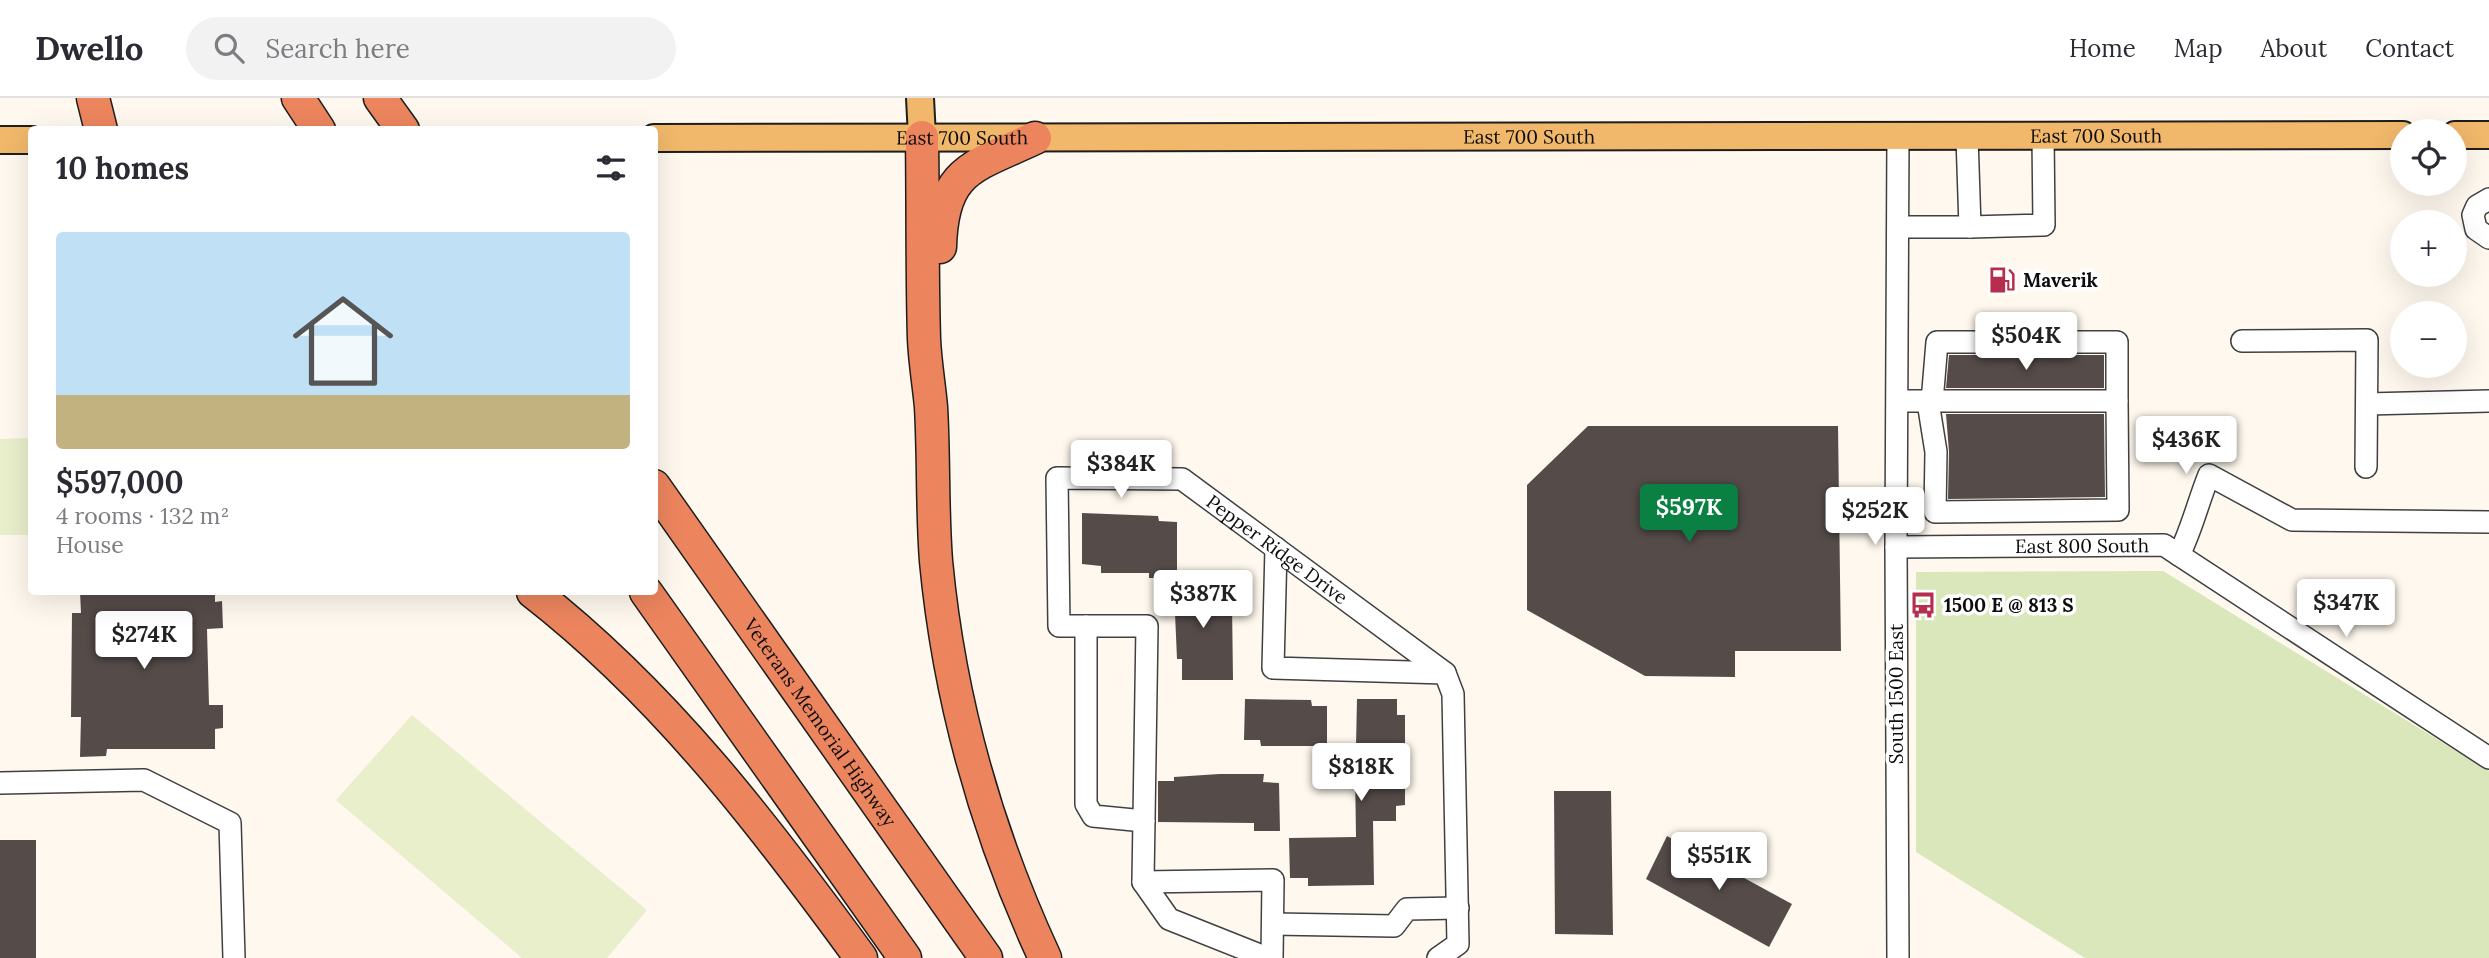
<!DOCTYPE html>
<html lang="en">
<head>
<meta charset="utf-8">
<style>
  :root { --surface:#fff; --page:#f2f2f3; --text:#2b2b33; --muted:#7c7c81; --line:#e1e1e2; --accent:#0b8043 }
  body { margin:0; font-family:Lora,serif; background:var(--page); color:var(--text); height:100vh; display:flex; flex-direction:column; font-size:26px; white-space:nowrap }
  * { box-sizing:border-box; margin:0 }
  p { font-size:23px; color:var(--muted) }
  .icon { flex:none; width:38px; height:38px; fill:none; stroke:currentColor; stroke-width:2; stroke-linecap:round; stroke-linejoin:round }
  .map { position:relative; flex:1; overflow:hidden }
  .drawer { position:absolute; left:28px; top:28px; width:630px; height:469px; display:flex; flex-direction:column; background:var(--surface); border-radius:7px; box-shadow:0 7px 28px #0002 }
  .drawer>* { flex:none }
  .buttons { position:absolute; left:2390px; top:21px; display:grid; gap:14px }
  .buttons a { display:grid; place-items:center; width:77px; height:77px; border-radius:50%; background:var(--surface); box-shadow:0 7px 28px #0002; font-size:35px }
  .price { position:absolute; translate:-50% -60px; padding:0 16px; border-radius:7px; background:#fff; color:#222; font-size:23px; line-height:46px; filter:drop-shadow(0 2px 4px #0008) }
  .price::after { content:''; position:absolute; left:50%; top:42px; width:21px; height:16px; margin-left:-10px; background:inherit; clip-path:polygon(0 0,100% 0,50% 100%) }
  .price.selected { background:var(--accent); color:#fff }
  ul { padding:0; list-style:none }
  li { display:grid; align-content:center; gap:14px; height:371px; padding:0 28px }
  li span { display:grid; place-items:center; height:217px; border-radius:7px; color:#555 }
  li>.icon { margin-inline-start:auto }
  span .icon { width:126px; height:126px; fill:#fffc; stroke-width:1 }
  li b { font-size:30px }
  h2 { display:flex; justify-content:space-between; align-items:center; height:84px; padding:0 28px; font-size:30px }
  header { display:flex; align-items:center; gap:42px; box-sizing:border-box; height:98px; padding:0 35px; background:var(--surface); border-bottom:2px solid var(--line) }
  header strong { font-size:33px }
  nav { display:flex; gap:38px; margin-inline-start:auto; font-size:24px }
  .search { width:490px; height:63px; background:var(--page); display:flex; align-items:center; gap:18px; box-sizing:border-box; padding:0 24px; border-radius:38px; color:var(--muted); font-size:26px }
  .map>svg:first-child { display:block }
  .green { fill:#d9e7ba }
  .pitch { fill:#e9eecb }
  .building { fill:#554c4a }
  .lines { fill:none; stroke-linecap:round; stroke-linejoin:round }
  .minor-casing { stroke:#404040; stroke-width:24 }
  .major-casing { stroke:#1e1e1e; stroke-width:30 }
  .highway-casing { stroke:#1e1e1e; stroke-width:35 }
  .minor { stroke:#fff; stroke-width:21 }
  .major { stroke:#f1b86b; stroke-width:26 }
  .highway { stroke:#ec855e; stroke-width:32 }
  .labels { text-anchor:middle; stroke-width:7; stroke-linejoin:round; paint-order:stroke }
  .street-label { font-size:19px; fill:#0d0d0d; stroke:#fff }
  .poi-label { font-size:19px; font-weight:bold; fill:#0d0d0d; stroke:#fff; text-anchor:start }
</style>
</head>
<body>
<header>
<strong>Dwello</strong>
<div class="search"><svg class="icon" aria-label="search" viewBox="0 0 24 24"><circle cx="10" cy="10" r="6"/><path d="M15 15l6 6"/></svg>Search here</div>
<nav><a>Home</a><a>Map</a><a>About</a><a>Contact</a></nav>
</header>
<div class="map">
<svg width="2489" height="860" viewBox="0 0 2489 860">
  <rect width="100%" height="100%" fill="#fef8ee"/>
  <!-- green -->
  <polygon class="green" points="2163,473 2489,673 2489,860 2085,860 1916,754 1916,474"/>
  <!-- pitch -->
  <g class="pitch">
    <polygon points="31,340 31,437 0,437 0,341"/>
    <polygon points="412,617 647,812 607,860 522,860 336,702"/>
  </g>
  <!-- building -->
  <g class="building">
    <polygon points="1949,257 2104,257 2104,290 1946,290"/>
    <polygon points="1946,316 2104,316 2105,399 1948,401 1949,354"/>
    <polygon points="1588,328 1838,328 1841,553 1735,553 1735,579 1645,578 1527,512 1527,387"/>
    <polygon points="1082,415 1158,418 1159,423 1177,424 1177,480 1149,480 1149,475 1101,475 1101,468 1082,466"/>
    <polygon points="1166,485 1225,485 1225,505 1232,506 1233,582 1182,582 1182,561 1177,561 1175,515 1168,515"/>
    <polygon points="80,494 215,494 215,504 222,503 223,530 207,531 209,607 223,607 223,630 215,631 215,651 107,651 106,658 80,659 81,619 71,619 72,515 81,515"/>
    <polygon points="1245,601 1311,602 1312,608 1327,608 1327,648 1261,648 1260,642 1244,642"/>
    <polygon points="1357,601 1397,601 1397,617 1405,617 1405,707 1396,708 1396,723 1373,723 1374,787 1308,788 1308,780 1290,780 1289,740 1356,739 1355,670 1367,669 1366,648 1356,648"/>
    <polygon points="1219,676 1264,676 1263,684 1279,685 1280,733 1254,733 1254,725 1158,724 1158,683 1174,683 1174,679"/>
    <polygon points="1554,693 1611,693 1613,837 1555,836"/>
    <polygon points="1667,738 1792,806 1769,849 1646,781"/>
    <rect x="0" y="742" width="36" height="118"/>
  </g>
  <g class="lines">
    <!-- minor casing -->
    <g class="minor-casing">
      <g id="minor">
        <polyline points="2489,101 2477,108 2473,117 2476,131 2489,140"/>
        <polyline points="1899,129 1970,129 1967,39"/>
        <polyline points="1970,129 2044,127 2043,38"/>
        <polyline points="2242,243 2367,242 2366,369"/>
        <polyline points="1898,303 2117,303 2118,412 1935,414 1936,354 1928,304"/>
        <polyline points="1932,304 1937,244 2117,244 2117,303"/>
        <polyline points="2367,306 2489,303"/>
        <path id="s1" d="M 1896,449 L 2164,447 L 2179,457 C 2192,431 2198,404 2209,377 L 2292,422 L 2489,424"/>
        <polyline points="1276,450 1273,570 1445,575"/>
        <polyline points="2179,457 2489,660"/>
        <polyline points="1086,528 1086,706 1093,718 1144,723"/>
        <polyline points="0,685 144,682 230,725 234,860"/>
        <polyline points="1143,784 1273,782 1272,860"/>
        <polyline points="1273,826 1394,828 1407,811 1458,810"/>
        <path id="s2" d="M 1267,860 L 1169,821 L 1143,784 L 1147,528 L 1059,528 L 1057,380 L 1182,381 L 1445,575 L 1453,596 L 1458,846 L 1438,860"/>
        <polyline points="1898,860 1896,449 1898,38"/>
      </g>
    </g>
    <!-- major casing -->
    <g class="major-casing">
      <g id="major">
        <polyline points="920,0 922,39"/>
        <polyline points="2455,37 2489,37"/>
        <path id="s3" d="M 654,40 L 2403,37"/>
        <polyline points="0,42 32,42"/>
      </g>
    </g>
    <!-- highway casing -->
    <g class="highway-casing">
      <g id="highway">
        <polyline points="93,0 101,32"/>
        <polyline points="298,0 319,32"/>
        <polyline points="380,0 403,32"/>
        <path d="M 922,39 C 923,106 922,174 924,241 C 925,264 929,287 931,309 C 934,361 932,412 936,463 C 949,600 987,735 1045,860"/>
        <path d="M 940,149 C 942,71 973,69 1035,40"/>
        <path id="s4" d="M 654,388 L 986,860"/>
        <path d="M 533,494 C 664,596 764,727 861,860"/>
        <polyline points="646,494 905,860"/>
      </g>
    </g>
    <!-- minor -->
    <use href="#minor" class="minor"/>
    <!-- major -->
    <use href="#major" class="major"/>
    <!-- highway -->
    <use href="#highway" class="highway"/>
  </g>
  <!-- icons -->
  <defs>
    <g id="fuel-bare" transform="scale(2.1)"><path d="M-5.5-6h7V0h2V4h1.3V-2.5L3-4.5l.8-.8L6-3V5H2.5V1h-1V6h-7ZM-4.2-4.7v3.2H.2V-4.7Z" fill="#b62d4d" stroke="#fff" stroke-width="2.5" paint-order="stroke"/></g>
    <g id="bus-bare" transform="scale(2.1)"><path d="M-5-6H5V4H4V6H2V4H-2V6H-4V4H-5ZM-3.5-4V0h7V-4ZM-3.5 1.2v1.5H-2V1.2ZM2 1.2v1.5H3.5V1.2Z" fill="#b62d4d" stroke="#fff" stroke-width="2.5" paint-order="stroke"/></g>
  </defs>
  <g fill-rule="evenodd">
    <use href="#fuel-bare" x="2002" y="182"/>
    <use href="#bus-bare" x="1923" y="507"/>
  </g>
  <g class="labels">
    <!-- street labels -->
    <g class="street-label">
      <text dy="7" stroke="none"><textPath href="#s3" startOffset="875">East 700 South</textPath></text>
      <text dy="7" stroke="none"><textPath href="#s3" startOffset="1442">East 700 South</textPath></text>
      <text dy="7" stroke="none"><textPath href="#s3" startOffset="308">East 700 South</textPath></text>
      <text dy="7" stroke="none"><textPath href="#s1" startOffset="186">East 800 South</textPath></text>
      <text dy="7" stroke="none"><textPath href="#s2" startOffset="886">Pepper Ridge Drive</textPath></text>
      <text transform="translate(1896 596) rotate(-90)" y="7">South 1500 East</text>
      <text dy="7" stroke="none"><textPath href="#s4" startOffset="289">Veterans Memorial Highway</textPath></text>
    </g>
    <!-- poi labels -->
    <g class="poi-label">
      <text x="2023" y="189">Maverik</text>
      <text x="1944" y="514">1500 E @ 813 S</text>
    </g>
  </g>
</svg>
<div class="buttons">
<a><svg class="icon" aria-label="locate" viewBox="0 0 24 24"><circle cx="12" cy="12" r="6"/><path d="M12 2v4M12 18v4M2 12h4M18 12h4"/></svg></a>
<a>+</a>
<a>−</a>
</div>
<b class="price" style="left:2026px;top:274px">$504K</b>
<b class="price" style="left:2186px;top:378px">$436K</b>
<b class="price" style="left:1121px;top:402px">$384K</b>
<b class="price selected" style="left:1689px;top:446px">$597K</b>
<b class="price" style="left:1875px;top:449px">$252K</b>
<b class="price" style="left:1203px;top:532px">$387K</b>
<b class="price" style="left:2346px;top:541px">$347K</b>
<b class="price" style="left:144px;top:573px">$274K</b>
<b class="price" style="left:1361px;top:705px">$818K</b>
<b class="price" style="left:1719px;top:794px">$551K</b>
<section class="drawer">
<h2>10 homes<svg class="icon" aria-label="filters" viewBox="0 0 24 24"><path d="M4 7h16M4 17h16"/><circle cx="9" cy="7" r="2"/><circle cx="15" cy="17" r="2"/></svg></h2>
<ul>
<li><span style="background:linear-gradient(#bfe0f5 75%,#c2b280 0)"><svg class="icon" aria-label="home" viewBox="0 0 24 24"><path d="M3 11l9-7 9 7M6 9v11h12V9"/></svg></span><div><b>$597,000</b><p>4 rooms · 132 m²</p><p>House</p></div></li>
</ul>
</section>
</div>
</body>
</html>
